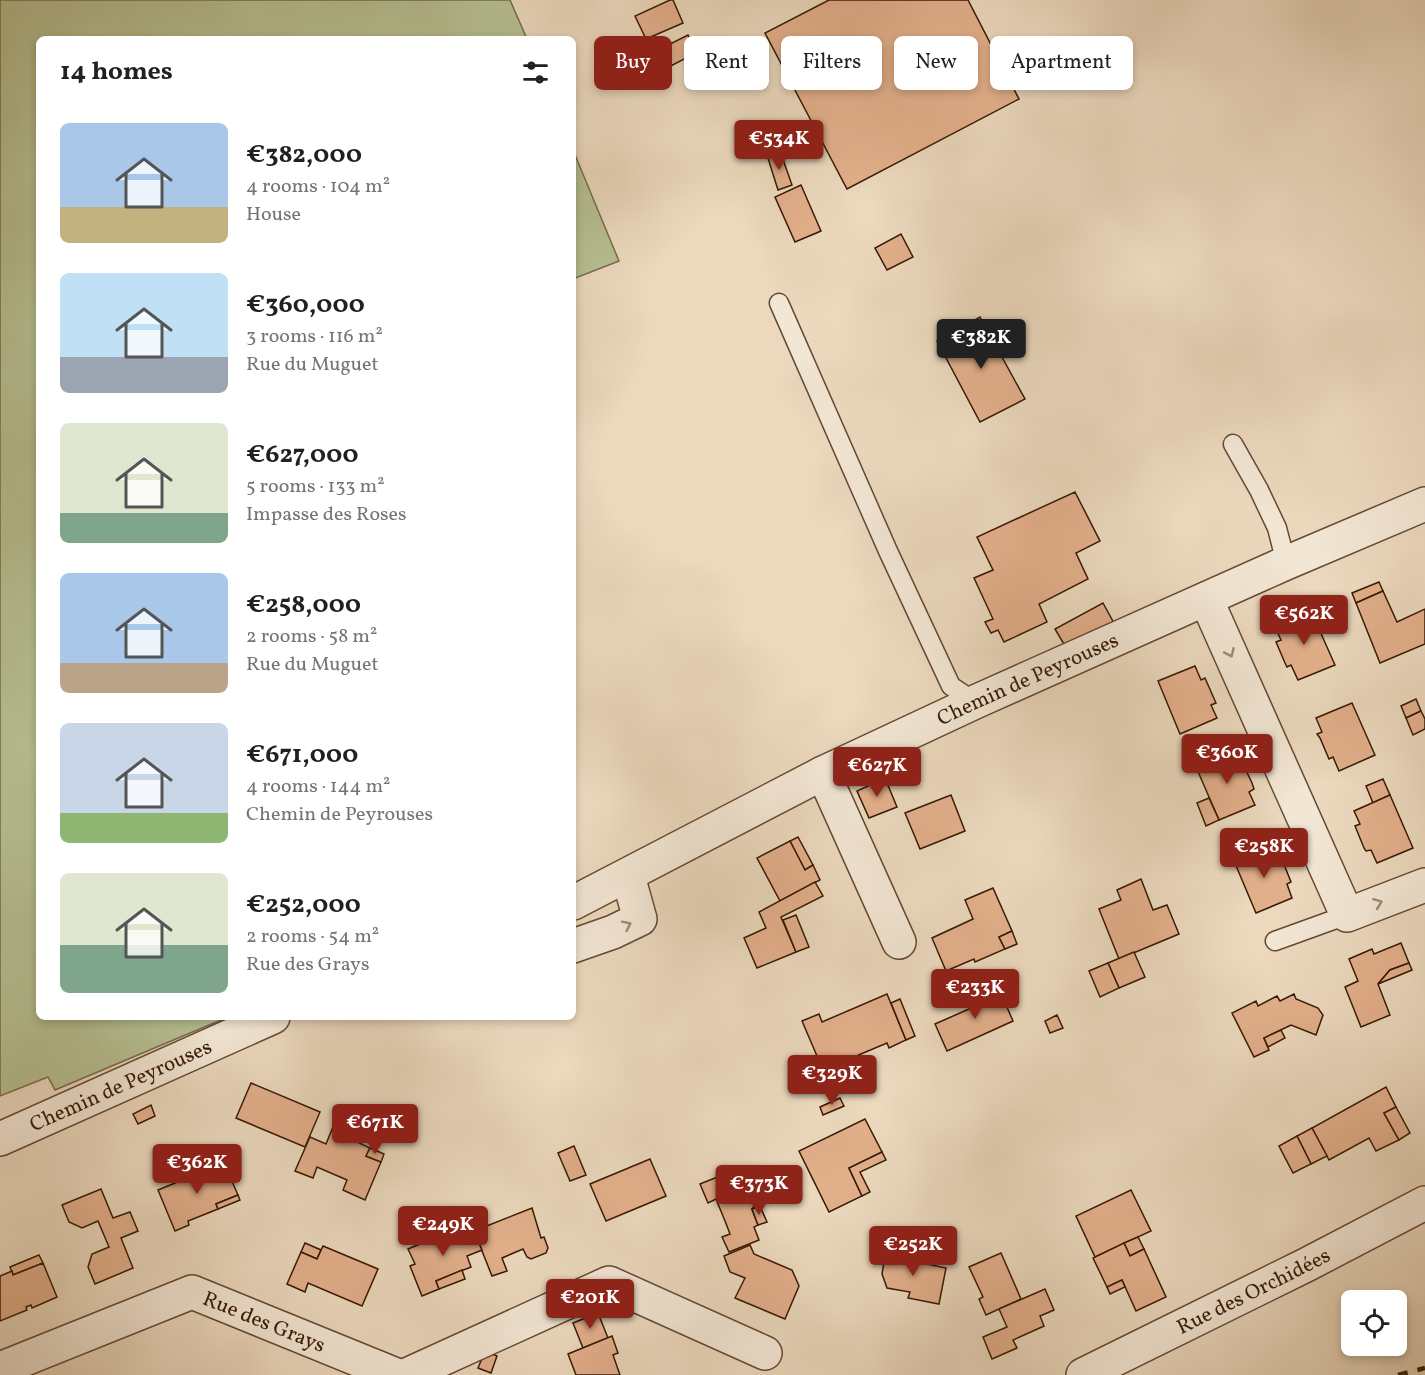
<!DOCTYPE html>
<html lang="en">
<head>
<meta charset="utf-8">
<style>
  :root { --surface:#fff; --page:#f2f2f2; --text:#202124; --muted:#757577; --accent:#8f2418 }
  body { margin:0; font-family:Vollkorn,serif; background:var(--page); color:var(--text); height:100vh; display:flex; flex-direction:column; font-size:22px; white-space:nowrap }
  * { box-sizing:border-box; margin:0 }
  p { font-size:20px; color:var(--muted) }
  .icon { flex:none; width:33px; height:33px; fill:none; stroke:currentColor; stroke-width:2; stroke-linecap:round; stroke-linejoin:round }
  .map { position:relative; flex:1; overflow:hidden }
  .side { position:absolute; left:36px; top:36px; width:540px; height:984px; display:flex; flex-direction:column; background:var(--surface); border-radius:9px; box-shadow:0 3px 9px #0003 }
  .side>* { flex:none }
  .hud { position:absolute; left:594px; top:36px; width:570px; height:54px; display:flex; gap:12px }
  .buttons { position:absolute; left:1341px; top:1290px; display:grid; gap:12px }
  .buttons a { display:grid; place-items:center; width:66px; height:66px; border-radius:9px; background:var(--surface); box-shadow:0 3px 9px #0003; font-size:30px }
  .price { position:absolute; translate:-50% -51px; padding:0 14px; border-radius:6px; background:var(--accent); color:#fff; font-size:20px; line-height:39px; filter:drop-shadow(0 2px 3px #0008) }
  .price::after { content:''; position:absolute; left:50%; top:36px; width:18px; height:14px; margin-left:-9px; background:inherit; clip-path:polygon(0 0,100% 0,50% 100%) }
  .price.active { background:#222; color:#fff }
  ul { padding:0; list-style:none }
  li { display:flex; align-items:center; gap:18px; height:150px; padding:0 24px }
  li span { display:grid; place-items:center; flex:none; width:168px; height:120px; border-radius:9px; color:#555 }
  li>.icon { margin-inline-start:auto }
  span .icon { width:72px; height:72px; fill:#fffc; stroke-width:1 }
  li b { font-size:26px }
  h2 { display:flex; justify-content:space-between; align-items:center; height:72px; padding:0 24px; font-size:26px }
  .chip { padding:0 21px; border-radius:9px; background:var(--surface); box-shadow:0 3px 9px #0003; font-size:21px; line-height:54px }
  .chip.active { background:var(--accent); color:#fff }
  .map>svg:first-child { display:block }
  .green { fill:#b6bf92; stroke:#766c4a; stroke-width:1.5 }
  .building { fill:#e2af8b; stroke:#371903; stroke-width:1.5 }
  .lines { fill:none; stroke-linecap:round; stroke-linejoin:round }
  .service-casing { stroke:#644932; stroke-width:21 }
  .minor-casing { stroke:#644932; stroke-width:36 }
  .service { stroke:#f2e6d4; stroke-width:18 }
  .minor { stroke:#f2e6d4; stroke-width:33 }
  .rail { stroke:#371903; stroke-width:4.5; stroke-dasharray:10 10; stroke-linecap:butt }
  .oneway { stroke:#9e8a76 }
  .labels { text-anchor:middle; stroke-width:6; stroke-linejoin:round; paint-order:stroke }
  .street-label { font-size:21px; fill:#371903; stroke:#f2e6d4 }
</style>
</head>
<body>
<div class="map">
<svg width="1425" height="1375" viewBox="0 0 1425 1375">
  <rect width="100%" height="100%" fill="#ebd8bd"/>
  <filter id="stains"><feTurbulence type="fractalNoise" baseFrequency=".00333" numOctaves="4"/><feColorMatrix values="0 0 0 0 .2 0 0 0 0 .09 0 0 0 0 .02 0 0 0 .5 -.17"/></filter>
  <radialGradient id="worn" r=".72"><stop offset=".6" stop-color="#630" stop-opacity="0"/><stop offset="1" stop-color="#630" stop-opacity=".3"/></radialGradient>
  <!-- green -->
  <g class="green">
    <polygon points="0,0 510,0 527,39 39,39 39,1017 228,1017 55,1090 48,1077 0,1096"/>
    <polygon points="573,150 619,261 573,279"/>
  </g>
  <!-- building -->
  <g class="building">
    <polygon points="670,0 673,0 683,23 646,39 635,16"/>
    <polygon points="829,0 968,0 1019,99 847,189 765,33"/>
    <polygon points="688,35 696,53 661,71 652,53"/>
    <polygon points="780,151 792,185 778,190 767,155"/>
    <polygon points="801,185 821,231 795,242 775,197"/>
    <polygon points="901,234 913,257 887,270 875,248"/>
    <polygon points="980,317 1025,399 980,422 937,341"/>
    <polygon points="1075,492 1100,541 1076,553 1088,579 1039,604 1047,622 1004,642 998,630 991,633 985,622 993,619 974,578 993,570 977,537"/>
    <polygon points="1379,582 1383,591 1356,603 1352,593"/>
    <polygon points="1383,591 1397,622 1425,609 1425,644 1380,663 1356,603"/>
    <polygon points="1103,603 1115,625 1068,651 1055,629"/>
    <polygon points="1311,611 1335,665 1298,680 1291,665 1287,667 1285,663 1276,642 1281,640 1275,627"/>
    <polygon points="1195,666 1201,680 1205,678 1216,703 1211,705 1217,718 1180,734 1158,681"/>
    <polygon points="1416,699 1421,711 1406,718 1401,706"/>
    <polygon points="1352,703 1375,755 1339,771 1333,757 1329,759 1320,738 1317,734 1322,732 1316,718"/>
    <polygon points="1421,711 1425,719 1425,729 1413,735 1406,718"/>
    <polygon points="1233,752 1239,766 1243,764 1252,783 1254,789 1249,792 1255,805 1219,820 1196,767"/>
    <polygon points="885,778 897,807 869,818 857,791"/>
    <polygon points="1383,779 1390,795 1373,803 1366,786"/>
    <polygon points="951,795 965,831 920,849 905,813"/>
    <polygon points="1390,795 1413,848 1377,863 1371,850 1366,851 1364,848 1355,826 1360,824 1354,811"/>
    <polygon points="1209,798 1219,820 1206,826 1197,803"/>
    <polygon points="798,837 813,865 805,870 790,841"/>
    <polygon points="790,841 805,870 813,865 820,880 780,901 757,858"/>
    <polygon points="1270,845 1276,859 1281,857 1291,882 1287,884 1292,898 1256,913 1234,861"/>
    <polygon points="1141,879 1153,910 1167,905 1179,934 1119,959 1099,909 1121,900 1117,890"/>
    <polygon points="815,882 823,896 781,917 796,952 757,968 744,938 766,928 759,912"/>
    <polygon points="993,888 1012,931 999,937 1005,949 975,962 974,959 946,971 932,938 973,919 965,900"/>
    <polygon points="796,915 809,947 796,952 783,920"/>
    <polygon points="1012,931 1017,944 1005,949 999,937"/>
    <polygon points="1401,943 1409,963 1390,970 1378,984 1390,1015 1361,1027 1345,987 1358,981 1349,959 1372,949 1374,954"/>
    <polygon points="1134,952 1145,977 1119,988 1108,963"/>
    <polygon points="1108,963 1119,988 1100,997 1089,971"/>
    <polygon points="1409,963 1412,970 1378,984 1390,970"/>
    <polygon points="999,989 1013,1021 947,1051 935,1024 969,1009 967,1003"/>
    <polygon points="887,994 906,1040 889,1048 887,1043 823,1070 802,1021 819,1014 822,1022"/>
    <polygon points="1294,994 1296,999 1318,1008 1323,1015 1316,1035 1291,1025 1264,1038 1269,1050 1254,1057 1232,1013 1256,1001 1258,1006 1277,996 1280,1001"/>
    <polygon points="900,999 915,1036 906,1040 891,1003"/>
    <polygon points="1057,1015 1063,1028 1050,1033 1045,1021"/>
    <polygon points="1281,1030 1285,1038 1268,1047 1264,1038"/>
    <polygon points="251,1083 320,1112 305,1147 236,1118"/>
    <polygon points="1386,1087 1396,1107 1384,1113 1399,1140 1376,1151 1369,1138 1329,1160 1312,1128"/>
    <polygon points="840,1098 844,1106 823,1115 820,1107"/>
    <polygon points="151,1105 155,1116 138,1124 133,1114"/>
    <polygon points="1396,1107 1410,1133 1399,1140 1384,1113"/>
    <polygon points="865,1119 882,1152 849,1168 862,1196 829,1212 799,1151"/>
    <polygon points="335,1122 361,1133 357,1142 370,1148 366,1156 381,1162 365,1200 343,1190 347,1180 317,1167 313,1178 295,1171 310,1137 326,1144"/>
    <polygon points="1312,1128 1327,1156 1311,1164 1297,1136"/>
    <polygon points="1297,1136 1311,1164 1293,1173 1279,1146"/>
    <polygon points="574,1146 586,1175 570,1181 558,1153"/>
    <polygon points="370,1148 384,1154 381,1162 366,1156"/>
    <polygon points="882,1152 886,1160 860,1172 870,1192 862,1196 849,1168"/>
    <polygon points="650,1159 666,1196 606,1221 590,1184"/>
    <polygon points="224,1163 238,1195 216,1204 218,1209 188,1221 189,1225 175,1231 158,1190"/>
    <polygon points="735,1170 742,1186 748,1187 755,1205 752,1209 758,1225 754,1227 759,1240 729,1252 722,1237 730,1234 725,1221 716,1199 708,1203 700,1184"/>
    <polygon points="101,1189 113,1218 130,1212 138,1231 121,1238 133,1268 95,1284 88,1267 92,1254 109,1247 98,1221 82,1228 69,1222 62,1205"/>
    <polygon points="1131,1190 1151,1231 1095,1257 1076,1216"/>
    <polygon points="238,1195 240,1200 218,1209 216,1204"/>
    <polygon points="760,1206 767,1222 758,1225 752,1209"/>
    <polygon points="532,1208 541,1238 544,1237 548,1248 546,1253 531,1259 527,1257 523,1249 502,1258 507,1271 492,1276 474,1231"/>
    <polygon points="470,1223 482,1250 467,1256 471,1267 436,1281 439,1289 422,1296 410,1266 415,1264 408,1249"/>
    <polygon points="1138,1237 1144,1249 1130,1256 1124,1243"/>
    <polygon points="305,1243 321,1250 317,1259 301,1252"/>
    <polygon points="1124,1243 1130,1256 1144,1249 1166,1297 1136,1311 1122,1280 1107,1287 1093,1258"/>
    <polygon points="750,1245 754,1254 792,1270 799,1286 785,1319 735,1298 745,1278 730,1272 724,1256"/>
    <polygon points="323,1246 378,1269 362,1306 308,1283 305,1292 287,1284 301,1252 317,1259"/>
    <polygon points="886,1250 918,1256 917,1262 946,1268 939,1304 908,1298 910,1292 887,1288 882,1274"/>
    <polygon points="1001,1253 1021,1299 986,1315 979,1299 983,1297 969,1267"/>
    <polygon points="39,1255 43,1263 13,1275 10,1267"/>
    <polygon points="43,1263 57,1297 32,1308 31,1305 26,1307 27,1310 0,1321 0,1276 12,1271 13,1275"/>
    <polygon points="462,1270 465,1279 439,1289 436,1281"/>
    <polygon points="1122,1280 1125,1287 1110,1294 1107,1287"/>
    <polygon points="1045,1289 1054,1310 1040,1316 1044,1326 1013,1340 1017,1348 992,1359 983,1337 1007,1327 999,1309"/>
    <polygon points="598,1313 608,1338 583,1348 573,1323"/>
    <polygon points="612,1336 618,1353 613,1355 620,1375 576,1375 568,1354"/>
    <polygon points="485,1351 497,1356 491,1373 478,1368"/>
  </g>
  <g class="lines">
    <!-- service casing -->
    <g class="service-casing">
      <g id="service">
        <polyline points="779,303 888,551 951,686 975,702"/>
        <polyline points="1233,444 1259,490 1277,528 1286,563"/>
        <polyline points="1275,941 1347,915"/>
      </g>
    </g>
    <!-- minor casing -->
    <g class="minor-casing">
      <g id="minor">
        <polyline points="1206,599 1347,915 1425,885"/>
        <polyline points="823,773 899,942"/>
        <path id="s1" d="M 573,903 L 823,773 L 975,702 L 1286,563 L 1425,504"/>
        <polyline points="573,946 613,932 640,919 628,876"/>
        <path id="s2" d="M 0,1139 L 273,1017"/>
        <path id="s3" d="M 0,1369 L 192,1292 L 396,1375"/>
        <polyline points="407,1375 609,1283 765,1353"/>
        <path id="s4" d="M 1083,1375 L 1306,1265 L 1425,1203"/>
      </g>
    </g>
    <!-- service -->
    <use href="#service" class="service"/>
    <!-- minor -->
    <use href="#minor" class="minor"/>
    <!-- rail -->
    <polyline class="rail" points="1398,1375 1425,1368"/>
  </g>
  <!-- one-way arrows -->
  <defs><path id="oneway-chevron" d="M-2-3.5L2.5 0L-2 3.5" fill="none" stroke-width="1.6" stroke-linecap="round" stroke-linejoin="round" transform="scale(1.5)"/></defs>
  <g class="oneway">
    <use href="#oneway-chevron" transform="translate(1230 653) rotate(66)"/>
    <use href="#oneway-chevron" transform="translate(1378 903) rotate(-21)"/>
    <use href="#oneway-chevron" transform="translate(627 925) rotate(-26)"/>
  </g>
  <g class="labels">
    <!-- street labels -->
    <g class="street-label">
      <text dy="7" stroke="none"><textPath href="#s1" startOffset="507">Chemin de Peyrouses</textPath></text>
      <text dy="7" stroke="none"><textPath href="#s2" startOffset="132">Chemin de Peyrouses</textPath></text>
      <text dy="7" stroke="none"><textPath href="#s4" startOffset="190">Rue des Orchidées</textPath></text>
      <text dy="7" stroke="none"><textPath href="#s3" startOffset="285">Rue des Grays</textPath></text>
    </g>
  </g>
  <rect width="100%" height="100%" filter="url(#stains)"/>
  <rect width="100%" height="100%" fill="url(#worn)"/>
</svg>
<div class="buttons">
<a><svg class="icon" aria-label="locate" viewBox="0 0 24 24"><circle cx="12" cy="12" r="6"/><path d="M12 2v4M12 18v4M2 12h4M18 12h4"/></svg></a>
</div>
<b class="price" style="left:779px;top:171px">€534K</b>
<b class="price active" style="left:981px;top:370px">€382K</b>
<b class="price" style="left:1304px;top:646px">€562K</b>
<b class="price" style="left:1227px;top:785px">€360K</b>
<b class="price" style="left:877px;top:798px">€627K</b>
<b class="price" style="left:1264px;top:879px">€258K</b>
<b class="price" style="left:975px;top:1020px">€233K</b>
<b class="price" style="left:832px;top:1106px">€329K</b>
<b class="price" style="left:375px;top:1155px">€671K</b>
<b class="price" style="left:197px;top:1195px">€362K</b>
<b class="price" style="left:759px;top:1216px">€373K</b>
<b class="price" style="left:443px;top:1257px">€249K</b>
<b class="price" style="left:913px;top:1277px">€252K</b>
<b class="price" style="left:590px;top:1330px">€201K</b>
<div class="hud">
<a class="chip active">Buy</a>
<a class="chip">Rent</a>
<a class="chip">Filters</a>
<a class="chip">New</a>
<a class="chip">Apartment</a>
</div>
<section class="side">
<h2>14 homes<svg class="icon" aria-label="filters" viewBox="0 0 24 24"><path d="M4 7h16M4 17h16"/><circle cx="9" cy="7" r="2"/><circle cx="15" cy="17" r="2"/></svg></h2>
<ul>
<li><span style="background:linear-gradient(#a9c7e8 70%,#c2b280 0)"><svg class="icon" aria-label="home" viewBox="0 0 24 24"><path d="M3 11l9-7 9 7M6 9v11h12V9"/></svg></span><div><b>€382,000</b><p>4 rooms · 104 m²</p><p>House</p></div></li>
<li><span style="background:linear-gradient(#bfe0f5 70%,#9aa5b1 0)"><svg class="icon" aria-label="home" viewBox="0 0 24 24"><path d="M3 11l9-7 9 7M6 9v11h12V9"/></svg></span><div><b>€360,000</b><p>3 rooms · 116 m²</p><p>Rue du Muguet</p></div></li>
<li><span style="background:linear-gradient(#dfe7d0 75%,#7fa58c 0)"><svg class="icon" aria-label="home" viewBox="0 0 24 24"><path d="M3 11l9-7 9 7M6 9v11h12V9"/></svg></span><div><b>€627,000</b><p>5 rooms · 133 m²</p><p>Impasse des Roses</p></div></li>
<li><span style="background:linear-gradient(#a9c7e8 75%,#b9a48a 0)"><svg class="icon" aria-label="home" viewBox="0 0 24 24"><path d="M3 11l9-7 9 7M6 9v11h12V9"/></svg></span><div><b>€258,000</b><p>2 rooms · 58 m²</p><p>Rue du Muguet</p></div></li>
<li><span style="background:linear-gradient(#c9d6e8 75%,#8fb573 0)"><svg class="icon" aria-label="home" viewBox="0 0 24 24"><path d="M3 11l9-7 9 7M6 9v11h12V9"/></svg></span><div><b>€671,000</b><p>4 rooms · 144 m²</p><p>Chemin de Peyrouses</p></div></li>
<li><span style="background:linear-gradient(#dfe7d0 60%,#7fa58c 0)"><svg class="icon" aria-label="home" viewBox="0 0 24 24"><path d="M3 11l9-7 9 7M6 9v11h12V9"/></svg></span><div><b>€252,000</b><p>2 rooms · 54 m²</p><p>Rue des Grays</p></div></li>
</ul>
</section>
</div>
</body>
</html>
